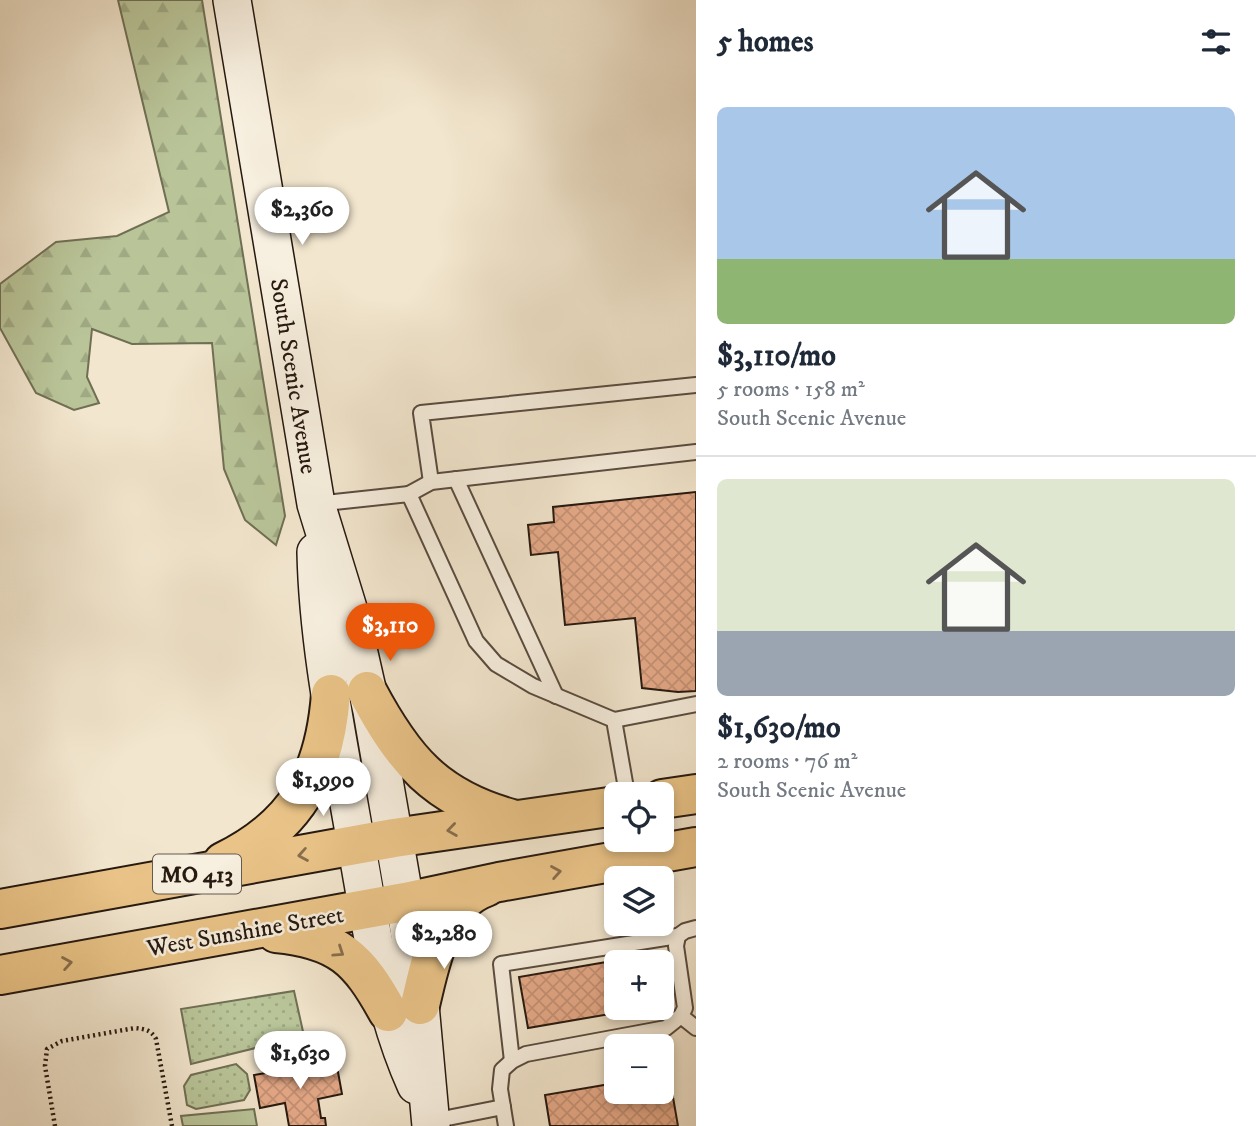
<!DOCTYPE html>
<html lang="en">
<head>
<meta charset="utf-8">
<style>
  :root { --surface:#fff; --page:#f6f6f7; --text:#1f2937; --muted:#747a83; --line:#e0e1e3; --accent:#ea580c }
  body { margin:0; font-family:"IM FELL DW Pica",serif; background:var(--page); color:var(--text); height:100vh; display:flex; flex-direction:column; font-size:26px; white-space:nowrap }
  * { box-sizing:border-box; margin:0 }
  p { font-size:23px; color:var(--muted) }
  .icon { flex:none; width:38px; height:38px; fill:none; stroke:currentColor; stroke-width:2; stroke-linecap:round; stroke-linejoin:round }
  .map { position:relative; flex:1; overflow:hidden }
  .panel { display:flex; flex-direction:column; background:var(--surface); width:560px }
  .panel>* { flex:none }
  .tools { position:absolute; left:604px; top:782px; display:grid; gap:14px }
  .tools a { display:grid; place-items:center; width:70px; height:70px; border-radius:10px; background:var(--surface); box-shadow:0 4px 10px #0003; font-size:35px }
  .price { position:absolute; translate:-50% -60px; padding:0 16px; border-radius:24px; background:#fff; color:#222; font-size:23px; line-height:46px; filter:drop-shadow(0 2px 4px #0008) }
  .price::after { content:''; position:absolute; left:50%; top:42px; width:21px; height:16px; margin-left:-10px; background:inherit; clip-path:polygon(0 0,100% 0,50% 100%) }
  .price.active { background:var(--accent); color:#fff }
  ul { padding:0; list-style:none }
  li { display:grid; align-content:center; gap:14px; height:371px; padding:0 21px }
  li+li { border-top:2px solid var(--line) }
  li span { display:grid; place-items:center; height:217px; border-radius:10px; color:#555 }
  li>.icon { margin-inline-start:auto }
  span .icon { width:126px; height:126px; fill:#fffc; stroke-width:1 }
  li b { font-size:30px }
  h2 { display:flex; justify-content:space-between; align-items:center; height:84px; padding:0 21px; font-size:30px }
  main { display:flex; flex:1; min-height:0 }
  .map>svg:first-child { display:block }
  .green { fill:url(#green-dots); stroke:#706f54; stroke-width:2 }
  .forest { fill:url(#forest-firs); stroke:#706f54; stroke-width:2 }
  .pitch { fill:#b9c599; stroke:#706f54; stroke-width:2 }
  .building { fill:url(#building-cross-hatch); stroke:#261910; stroke-width:2 }
  .lines { fill:none; stroke-linecap:round; stroke-linejoin:round }
  .service-casing { stroke:#594c40; stroke-width:18 }
  .secondary-casing { stroke:#261910; stroke-width:40 }
  .primary-casing { stroke:#261910; stroke-width:42 }
  .path { stroke:#261910; stroke-width:4.5; stroke-dasharray:2 3.5; stroke-linecap:butt }
  .service { stroke:#f7efdf; stroke-width:14 }
  .secondary { stroke:#f7efdf; stroke-width:37 }
  .primary { stroke:#e9c387; stroke-width:38 }
  .oneway { stroke:#886e4c }
  .labels { text-anchor:middle; stroke-width:5; stroke-linejoin:round; paint-order:stroke }
  .shield { fill:#f7efdf; stroke:#65594e; stroke-width:2 }
  .shield-label { font-size:23px; font-weight:bold; fill:#261910 }
  .street-label { font-size:24px; fill:#261910; stroke:#f7efdf }
</style>
</head>
<body>
<main>
<div class="map">
<svg width="696" height="1126" viewBox="0 0 696 1126">
  <defs>
    <pattern id="green-dots" width="8" height="8" patternUnits="userSpaceOnUse" patternTransform="scale(1.75)"><rect width="8" height="8" fill="#b9c599"/><path d="M2 2h.1M6 6h.1" fill="none" stroke="#9fa983" stroke-width="1.8" stroke-linecap="round"/></pattern>
    <pattern id="forest-firs" width="22" height="20" patternUnits="userSpaceOnUse" patternTransform="scale(1.75)"><rect width="22" height="20" fill="#b9c599"/><path d="M5 1l3.5 6h-7zM16 11l3.5 6h-7z" fill="#9fa983"/></pattern>
    <pattern id="building-cross-hatch" width="8" height="8" patternUnits="userSpaceOnUse" patternTransform="scale(1.75)"><rect width="8" height="8" fill="#e6aa89"/><path d="M0 0l8 8M0 8l8-8" fill="none" stroke="#c59275"/></pattern>
  </defs>
  <rect width="100%" height="100%" fill="#f2e6ce"/>
  <filter id="stains"><feTurbulence type="fractalNoise" baseFrequency=".00286" numOctaves="4"/><feColorMatrix values="0 0 0 0 .2 0 0 0 0 .09 0 0 0 0 .02 0 0 0 .5 -.17"/></filter>
  <radialGradient id="worn" r=".72"><stop offset=".6" stop-color="#630" stop-opacity="0"/><stop offset="1" stop-color="#630" stop-opacity=".3"/></radialGradient>
  <!-- green -->
  <g class="green">
    <polygon points="294,991 304,1036 191,1064 181,1009"/>
    <polygon points="236,1064 247,1074 250,1090 244,1100 196,1109 187,1105 184,1086 191,1075"/>
  </g>
  <!-- forest -->
  <polygon class="forest" points="118,0 202,0 285,516 276,545 245,520 224,469 212,343 132,344 92,329 87,377 99,403 74,410 36,393 0,328 0,284 56,242 117,236 169,212"/>
  <!-- pitch -->
  <polygon class="pitch" points="254,1109 257,1126 183,1126 181,1116"/>
  <!-- building -->
  <g class="building">
    <polygon points="696,492 696,691 678,692 642,688 635,618 565,625 558,552 531,555 528,525 554,522 553,507"/>
    <polygon points="653,954 654,962 616,962 616,1008 645,1008 528,1028 519,977"/>
    <polygon points="336,1061 342,1094 318,1099 321,1118 325,1118 326,1126 289,1126 285,1103 260,1108 254,1075"/>
    <polygon points="669,1074 678,1126 550,1126 545,1095 616,1083 616,1092 662,1092 662,1075"/>
  </g>
  <g class="lines">
    <!-- service casing -->
    <g class="service-casing">
      <g id="service">
        <polyline points="456,479 556,696"/>
        <polyline points="431,482 421,413 696,385"/>
        <polyline points="409,494 431,482 696,452"/>
        <polyline points="316,504 409,494 476,641 496,664 533,686 614,720 627,794"/>
        <polyline points="614,720 696,704"/>
        <polyline points="681,1016 696,1028"/>
        <polyline points="512,1061 501,964 678,936"/>
        <polyline points="432,1121 503,1107"/>
        <polyline points="506,1126 500,1089 502,1070 512,1061 526,1054 666,1028 681,1016 685,1008 676,946 678,936 685,931 696,928"/>
      </g>
    </g>
    <!-- secondary casing -->
    <g class="secondary-casing">
      <g id="secondary">
        <polyline points="232,0 316,504 351,618 372,711 405,902 420,1005 431,1126"/>
        <path d="M 316,552 C 318,646 338,740 354,832 C 370,918 380,1005 416,1085"/>
      </g>
    </g>
    <!-- primary casing -->
    <g class="primary-casing">
      <g id="primary">
        <path d="M 367,691 C 403,759 435,798 512,819"/>
        <polyline points="662,799 696,794"/>
        <path d="M 223,862 C 297,826 325,774 331,694"/>
        <polyline points="0,909 394,838 616,806"/>
        <path d="M 276,933 C 339,939 359,959 388,1012"/>
        <polyline points="0,975 405,902 499,882 696,847"/>
        <path d="M 420,1005 C 430,964 440,903 486,887"/>
      </g>
    </g>
    <!-- path -->
    <path class="path" d="M 55,1126 L 45,1066 L 47,1049 L 62,1041 L 135,1028 C 145,1029 151,1030 156,1039 L 172,1126"/>
    <!-- service -->
    <use href="#service" class="service"/>
    <!-- secondary -->
    <use href="#secondary" class="secondary"/>
    <!-- primary -->
    <use href="#primary" class="primary"/>
  </g>
  <!-- one-way arrows -->
  <defs><path id="oneway-chevron" d="M-2-3.5L2.5 0L-2 3.5" fill="none" stroke-width="1.6" stroke-linecap="round" stroke-linejoin="round" transform="scale(1.75)"/></defs>
  <g class="oneway">
    <use href="#oneway-chevron" transform="translate(452 830) rotate(172)"/>
    <use href="#oneway-chevron" transform="translate(303 855) rotate(170)"/>
    <use href="#oneway-chevron" transform="translate(556 872) rotate(-10)"/>
    <use href="#oneway-chevron" transform="translate(339 952) rotate(34)"/>
    <use href="#oneway-chevron" transform="translate(67 963) rotate(-10)"/>
  </g>
  <g class="labels">
    <!-- shield labels -->
    <rect class="shield" x="153" y="854.5" width="88" height="39" rx="5"/>
    <g class="shield-label">
      <text x="197" y="882">MO 413</text>
    </g>
    <!-- street labels -->
    <g class="street-label">
      <text transform="translate(294 376) rotate(81)" y="8">South Scenic Avenue</text>
      <text transform="translate(245 931) rotate(-10)" y="8">West Sunshine Street</text>
    </g>
  </g>
  <rect width="100%" height="100%" filter="url(#stains)"/>
  <rect width="100%" height="100%" fill="url(#worn)"/>
</svg>
<div class="tools">
<a><svg class="icon" aria-label="locate" viewBox="0 0 24 24"><circle cx="12" cy="12" r="6"/><path d="M12 2v4M12 18v4M2 12h4M18 12h4"/></svg></a>
<a><svg class="icon" aria-label="layers" viewBox="0 0 24 24"><path d="M12 4l9 5-9 5-9-5zM3 14l9 5 9-5"/></svg></a>
<a>+</a>
<a>−</a>
</div>
<b class="price" style="left:302px;top:247px">$2,360</b>
<b class="price active" style="left:390px;top:663px">$3,110</b>
<b class="price" style="left:323px;top:818px">$1,990</b>
<b class="price" style="left:444px;top:971px">$2,280</b>
<b class="price" style="left:300px;top:1091px">$1,630</b>
</div>
<section class="panel">
<h2>5 homes<svg class="icon" aria-label="filters" viewBox="0 0 24 24"><path d="M4 7h16M4 17h16"/><circle cx="9" cy="7" r="2"/><circle cx="15" cy="17" r="2"/></svg></h2>
<ul>
<li><span style="background:linear-gradient(#a9c7e8 70%,#8fb573 0)"><svg class="icon" aria-label="home" viewBox="0 0 24 24"><path d="M3 11l9-7 9 7M6 9v11h12V9"/></svg></span><div><b>$3,110/mo</b><p>5 rooms · 158 m²</p><p>South Scenic Avenue</p></div></li>
<li><span style="background:linear-gradient(#dfe7d0 70%,#9aa5b1 0)"><svg class="icon" aria-label="home" viewBox="0 0 24 24"><path d="M3 11l9-7 9 7M6 9v11h12V9"/></svg></span><div><b>$1,630/mo</b><p>2 rooms · 76 m²</p><p>South Scenic Avenue</p></div></li>
</ul>
</section>
</main>
</body>
</html>
